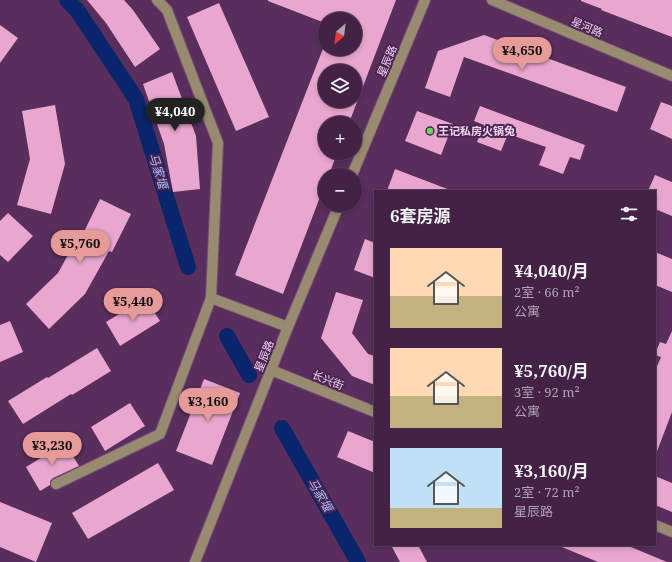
<!DOCTYPE html>
<html lang="zh">
<head>
<meta charset="utf-8">
<style>
  :root { --surface:#432246; --page:#4d2f51; --text:#f1f3f6; --muted:#afa4b3; --line:#5b3f5f; --accent:#e69b98 }
  body { margin:0; font-family:"Noto Serif","Noto Sans SC",serif; background:var(--page); color:var(--text); height:100vh; display:flex; flex-direction:column; font-size:15px; white-space:nowrap }
  * { box-sizing:border-box; margin:0 }
  p { font-size:13px; color:var(--muted) }
  .icon { flex:none; width:22px; height:22px; fill:none; stroke:currentColor; stroke-width:2; stroke-linecap:round; stroke-linejoin:round }
  .map { position:relative; flex:1; overflow:hidden }
  .details { position:absolute; left:374px; top:190px; width:282px; height:356px; display:flex; flex-direction:column; background:var(--surface); border-radius:0px; box-shadow:0 2px 6px #0003,0 0 0 1px var(--line) }
  .details>* { flex:none }
  .needle { width:26px; rotate:208deg }
  .tools { position:absolute; left:318px; top:12px; display:grid; gap:8px }
  .tools a { display:grid; place-items:center; width:44px; height:44px; border-radius:50%; background:var(--surface); box-shadow:0 2px 6px #0003,0 0 0 1px var(--line); font-size:20px }
  .price { position:absolute; translate:-50% -34px; padding:0 9px; border-radius:14px; background:var(--accent); color:#111; font-size:13px; line-height:26px; filter:drop-shadow(0 1px 2px #0008) }
  .price::after { content:''; position:absolute; left:50%; top:24px; width:12px; height:9px; margin-left:-6px; background:inherit; clip-path:polygon(0 0,100% 0,50% 100%) }
  .price.on { background:#222; color:#fff }
  ul { padding:0; list-style:none }
  li { display:flex; align-items:center; gap:12px; height:100px; padding:0 16px }
  li span { display:grid; place-items:center; flex:none; width:112px; height:80px; border-radius:0px; color:#555 }
  li>.icon { margin-inline-start:auto }
  span .icon { width:48px; height:48px; fill:#fffc; stroke-width:1 }
  li b { font-size:17px }
  h2 { display:flex; justify-content:space-between; align-items:center; height:48px; padding:0 16px; font-size:17px }
  .map>svg:first-child { display:block }
  .lines { fill:none; stroke-linecap:round; stroke-linejoin:round }
  .canal { stroke:#09256b; stroke-width:16 }
  .building { fill:#e9a6ce; fill-rule:evenodd }
  .minor-casing { stroke:#754d78; stroke-width:12 }
  .minor { stroke:#998b70; stroke-width:10 }
  .poi-dot { fill:#67d466; stroke:#4d2452; stroke-width:1.5 }
  .labels { text-anchor:middle; stroke-width:4; stroke-linejoin:round; paint-order:stroke }
  .street-label { font-size:11px; fill:#f2d8f4; stroke:#4d2452 }
  .poi-label { font-size:11px; font-weight:bold; fill:#f2d8f4; stroke:#4d2452; text-anchor:start }
  .water-label { font-size:12px; font-style:italic; fill:#a1c0fd; stroke:#4d2452 }
</style>
</head>
<body>
<div class="map">
<svg width="672" height="562" viewBox="0 0 672 562">
  <rect width="100%" height="100%" fill="#592e5d"/>
  <g class="lines">
    <!-- canal -->
    <g class="canal">
      <polyline points="67,0 77,10 136,99 188,267"/>
      <polyline points="227,336 249,375"/>
      <polyline points="282,428 358,562"/>
    </g>
  </g>
  <!-- building -->
  <g class="building">
    <polygon points="87,0 124,0 133,10 160,49 135,67 106,23"/>
    <path d="M 268,0 L 396,0 L 349,123 L 325,123 L 325,153 L 337,153 L 329,175 L 325,175 L 325,184 L 283,294 L 235,275 L 324,46 L 325,46 L 325,49 L 355,49 L 355,19 L 325,19 L 325,23 L 268,1 ZM 325,71 L 355,71 L 355,101 L 325,101 Z"/>
    <polygon points="581,0 672,0 672,37 601,10 602,9 581,1"/>
    <polygon points="219,3 269,117 236,131 187,17"/>
    <polygon points="0,25 18,38 0,63"/>
    <polygon points="484,35 626,87 617,112 464,57 450,97 425,88 438,51"/>
    <polygon points="172,72 196,136 200,189 173,192 164,144 143,84"/>
    <polygon points="661,102 672,106 672,139 650,129"/>
    <polygon points="55,105 65,164 51,214 17,205 30,159 22,111"/>
    <polygon points="480,106 585,145 580,160 570,157 563,174 539,165 546,147 508,134 501,151 477,142 484,125 474,121"/>
    <polygon points="417,111 453,124 441,155 405,141"/>
    <polygon points="395,169 450,190 449,191 387,191"/>
    <polygon points="655,175 672,182 672,216 655,209 655,191 648,191"/>
    <polygon points="100,199 131,214 112,252 109,251 85,294 49,329 26,304 58,273 74,244 77,246"/>
    <polygon points="8,213 33,236 8,262 0,255 0,221"/>
    <polygon points="365,239 375,243 375,278 354,270"/>
    <polygon points="655,252 672,259 672,292 655,285"/>
    <polygon points="336,292 363,300 352,333 368,354 375,356 375,385 352,376 321,338"/>
    <polygon points="145,298 160,321 120,346 106,322"/>
    <polygon points="10,321 23,352 0,362 0,325"/>
    <polygon points="672,331 672,412 656,454 655,454 655,371 661,357 655,355 655,354 660,342 666,344"/>
    <polygon points="97,348 111,371 72,395 71,394 23,424 8,401 47,377 48,378"/>
    <polygon points="204,379 240,393 212,465 176,451"/>
    <polygon points="130,403 145,426 105,451 91,427"/>
    <polygon points="348,431 375,442 375,473 337,457"/>
    <polygon points="65,443 79,466 53,478 50,481 50,485 40,491 26,467"/>
    <polygon points="158,463 174,490 88,539 72,513"/>
    <polygon points="655,476 672,483 672,512 655,505"/>
    <polygon points="0,502 52,523 36,562 0,547"/>
    <polygon points="391,545 418,545 427,562 400,562"/>
    <polygon points="557,545 626,545 667,562 598,562"/>
  </g>
  <g class="lines">
    <!-- minor casing -->
    <g class="minor-casing">
      <g id="minor">
        <polyline points="492,0 672,76"/>
        <polyline points="352,175 425,0"/>
        <polyline points="211,298 288,327"/>
        <polyline points="271,370 375,412"/>
        <polyline points="56,484 160,434 211,298 218,143 167,10 157,0"/>
        <polyline points="655,525 672,532"/>
        <polyline points="195,562 288,327 339,205"/>
      </g>
    </g>
    <!-- minor -->
    <use href="#minor" class="minor"/>
  </g>
  <!-- markers -->
  <circle class="poi-dot" cx="430" cy="131" r="4"/>
  <g class="labels">
    <!-- street labels -->
    <g class="street-label">
      <text transform="translate(587 27) rotate(23)" y="4">星河路</text>
      <text transform="translate(387 61) rotate(-67)" y="4">星辰路</text>
      <text transform="translate(264 356) rotate(-68)" y="4">星辰路</text>
      <text transform="translate(328 380) rotate(22)" y="4">长兴街</text>
    </g>
    <!-- poi labels -->
    <g class="poi-label">
      <text x="438" y="135">王记私房火锅兔</text>
    </g>
    <!-- water labels -->
    <g class="water-label">
      <text transform="translate(158 171) rotate(73)" y="4">马家堰</text>
      <text transform="translate(320 495) rotate(60)" y="4">马家堰</text>
    </g>
  </g>
</svg>
<div class="tools">
<a><svg class="needle" viewBox="-14 -14 28 28"><path d="M0-13l5 13h-10z" fill="#e53935"/><path d="M0 13l5-13h-10z" fill="#afa4b3"/></svg></a>
<a><svg class="icon" aria-label="layers" viewBox="0 0 24 24"><path d="M12 4l9 5-9 5-9-5zM3 14l9 5 9-5"/></svg></a>
<a>+</a>
<a>−</a>
</div>
<b class="price" style="left:522px;top:71px">¥4,650</b>
<b class="price on" style="left:175px;top:132px">¥4,040</b>
<b class="price" style="left:80px;top:264px">¥5,760</b>
<b class="price" style="left:133px;top:322px">¥5,440</b>
<b class="price" style="left:208px;top:422px">¥3,160</b>
<b class="price" style="left:52px;top:466px">¥3,230</b>
<section class="details">
<h2>6套房源<svg class="icon" aria-label="filters" viewBox="0 0 24 24"><path d="M4 7h16M4 17h16"/><circle cx="9" cy="7" r="2"/><circle cx="15" cy="17" r="2"/></svg></h2>
<ul>
<li><span style="background:linear-gradient(#ffd9b3 60%,#c2b280 0)"><svg class="icon" aria-label="home" viewBox="0 0 24 24"><path d="M3 11l9-7 9 7M6 9v11h12V9"/></svg></span><div><b>¥4,040/月</b><p>2室 · 66 m²</p><p>公寓</p></div></li>
<li><span style="background:linear-gradient(#ffd9b3 60%,#c2b280 0)"><svg class="icon" aria-label="home" viewBox="0 0 24 24"><path d="M3 11l9-7 9 7M6 9v11h12V9"/></svg></span><div><b>¥5,760/月</b><p>3室 · 92 m²</p><p>公寓</p></div></li>
<li><span style="background:linear-gradient(#bfe0f5 75%,#c2b280 0)"><svg class="icon" aria-label="home" viewBox="0 0 24 24"><path d="M3 11l9-7 9 7M6 9v11h12V9"/></svg></span><div><b>¥3,160/月</b><p>2室 · 72 m²</p><p>星辰路</p></div></li>
</ul>
</section>
</div>
</body>
</html>
